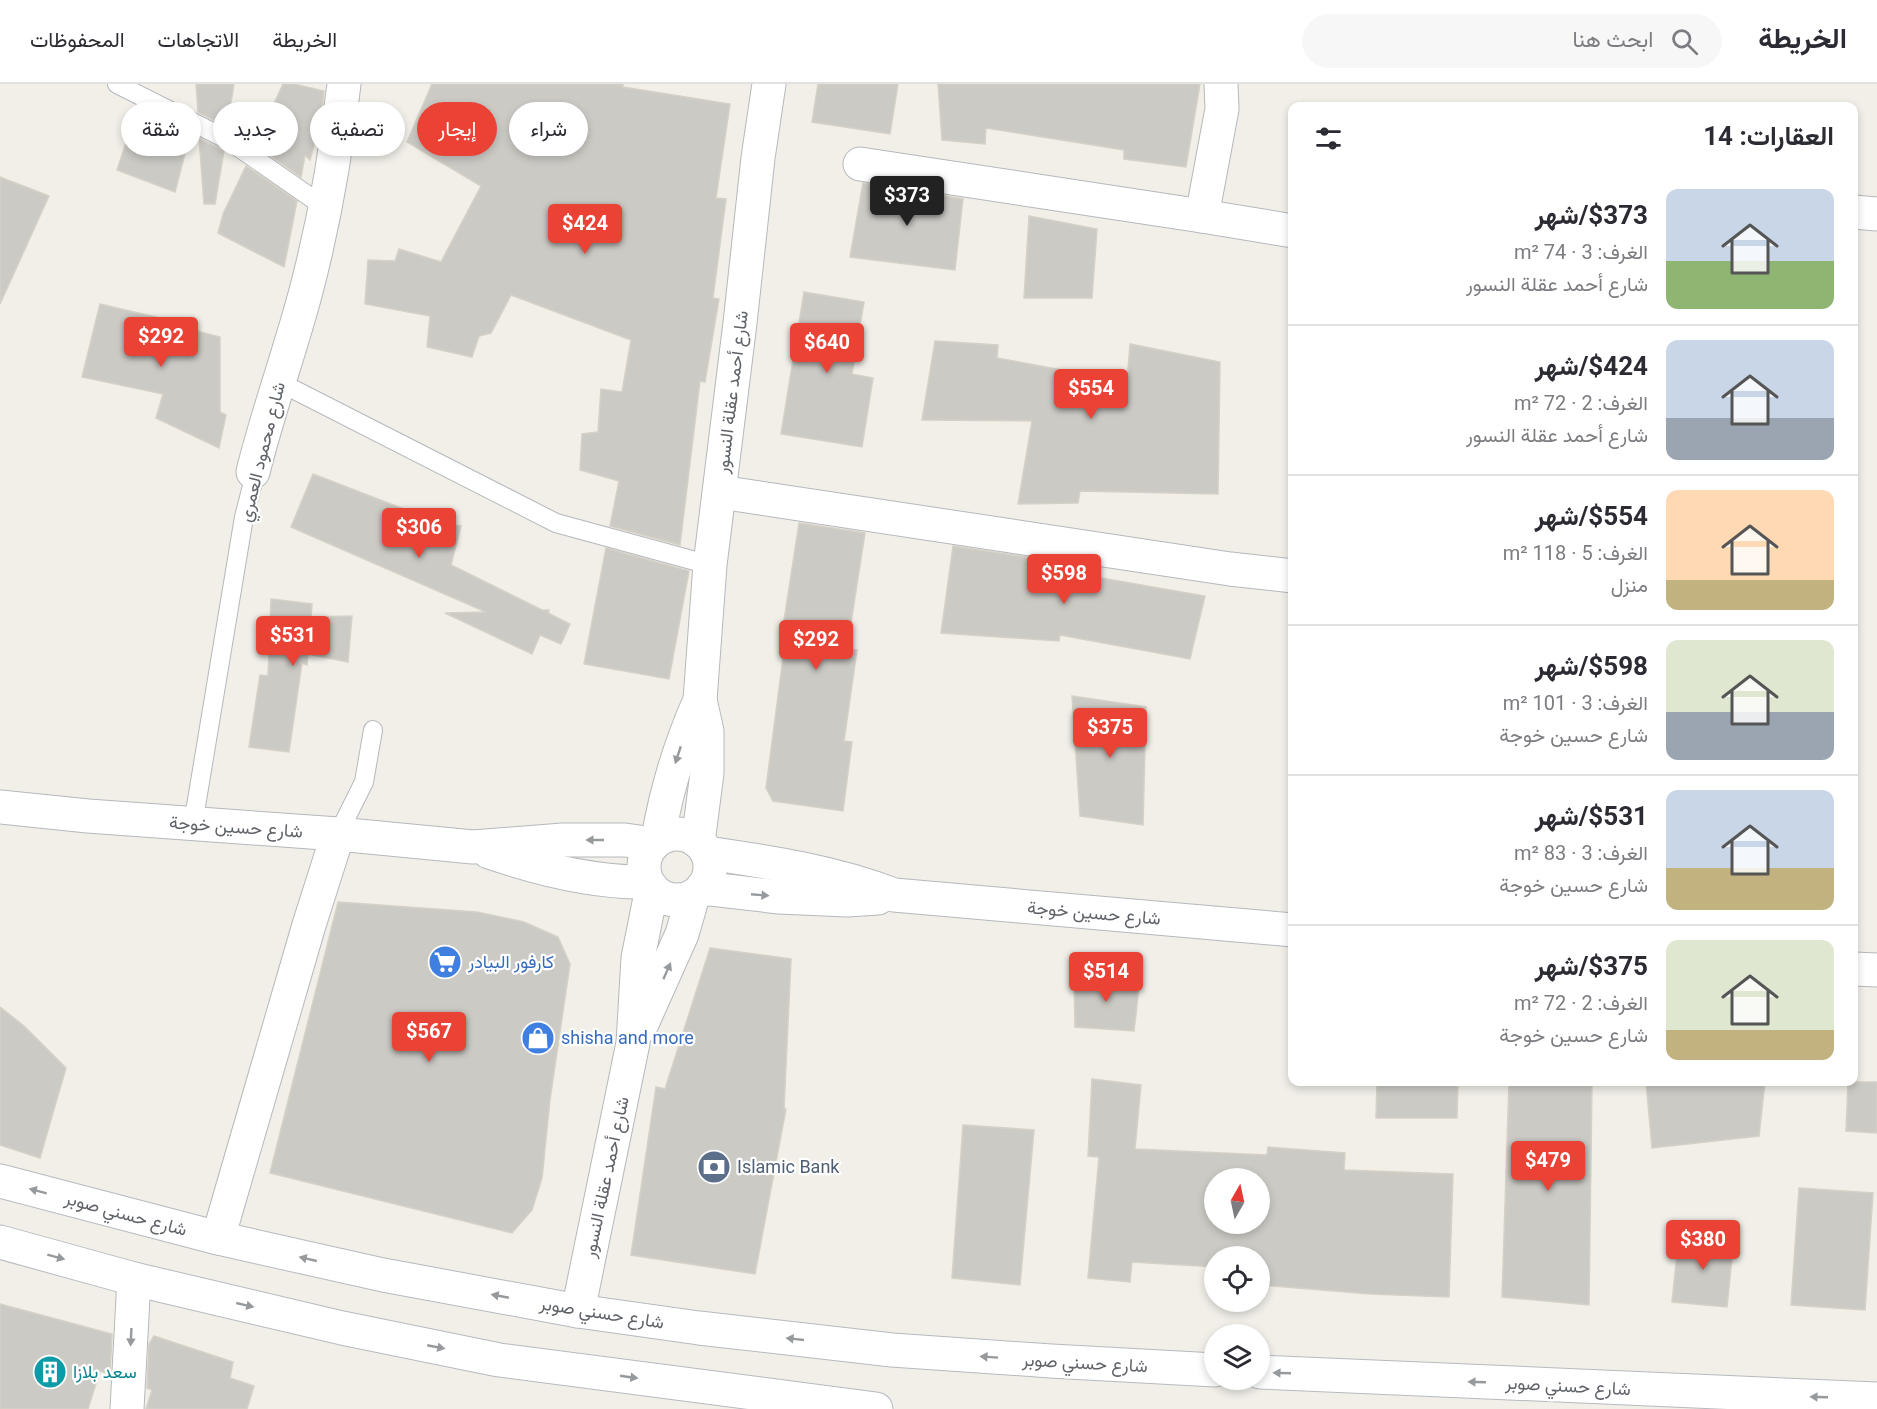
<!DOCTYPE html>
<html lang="ar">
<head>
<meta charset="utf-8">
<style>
  :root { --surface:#fff; --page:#f7f7f7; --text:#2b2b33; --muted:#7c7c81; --line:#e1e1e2; --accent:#ea4335 }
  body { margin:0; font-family:Roboto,Vazirmatn,sans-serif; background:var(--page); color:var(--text); direction:rtl; height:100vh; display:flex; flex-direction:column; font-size:22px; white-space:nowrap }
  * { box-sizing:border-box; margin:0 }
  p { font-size:20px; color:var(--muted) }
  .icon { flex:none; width:33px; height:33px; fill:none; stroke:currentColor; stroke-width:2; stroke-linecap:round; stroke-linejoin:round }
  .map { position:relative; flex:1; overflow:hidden; direction:ltr }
  .panel { position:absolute; left:1288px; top:18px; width:570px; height:984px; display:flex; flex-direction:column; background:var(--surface); border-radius:12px; box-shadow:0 3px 9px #0003; direction:rtl }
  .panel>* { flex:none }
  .banner { position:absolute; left:18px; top:18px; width:570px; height:54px; direction:rtl; display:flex; gap:12px }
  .needle { width:39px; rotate:9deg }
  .buttons { position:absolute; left:1204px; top:1084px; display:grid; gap:12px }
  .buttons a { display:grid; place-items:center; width:66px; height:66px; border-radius:50%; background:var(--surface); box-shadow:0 3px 9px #0003; font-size:30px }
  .price { position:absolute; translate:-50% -51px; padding:0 14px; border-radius:6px; background:var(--accent); color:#fff; font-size:20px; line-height:39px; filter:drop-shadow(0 2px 3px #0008) }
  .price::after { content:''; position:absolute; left:50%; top:36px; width:18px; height:14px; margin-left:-9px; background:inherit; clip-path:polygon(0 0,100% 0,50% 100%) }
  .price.active { background:#222; color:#fff }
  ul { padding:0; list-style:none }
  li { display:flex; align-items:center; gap:18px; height:150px; padding:0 24px }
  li+li { border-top:2px solid var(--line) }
  li span { display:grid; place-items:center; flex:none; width:168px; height:120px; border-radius:12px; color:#555 }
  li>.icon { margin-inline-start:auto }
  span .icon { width:72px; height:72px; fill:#fffc; stroke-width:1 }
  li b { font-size:26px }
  h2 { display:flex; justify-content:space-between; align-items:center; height:72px; padding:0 24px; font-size:26px }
  .pill { padding:0 21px; border-radius:27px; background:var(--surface); box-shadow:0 3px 9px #0003; font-size:21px; line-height:54px }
  .pill.active { background:var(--accent); color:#fff }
  header { display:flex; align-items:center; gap:36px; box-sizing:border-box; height:84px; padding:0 30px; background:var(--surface); border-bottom:2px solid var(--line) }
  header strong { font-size:28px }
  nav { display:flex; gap:33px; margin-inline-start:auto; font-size:21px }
  .search { width:420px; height:54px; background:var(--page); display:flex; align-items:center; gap:15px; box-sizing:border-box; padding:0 21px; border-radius:33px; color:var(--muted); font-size:22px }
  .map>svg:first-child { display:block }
  .building { fill:#cccac5; stroke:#d6d1c6; stroke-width:1.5; fill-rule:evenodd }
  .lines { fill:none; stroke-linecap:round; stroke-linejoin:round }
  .service-casing { stroke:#b5b8bc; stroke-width:20 }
  .minor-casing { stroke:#b5b8bc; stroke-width:35 }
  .secondary-casing { stroke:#b6babf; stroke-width:35 }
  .service { stroke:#fff; stroke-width:18 }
  .minor { stroke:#fff; stroke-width:33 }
  .secondary { stroke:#fff; stroke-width:33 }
  .oneway { fill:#979a9d }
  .labels { text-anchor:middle; stroke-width:4.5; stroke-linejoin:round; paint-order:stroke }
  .street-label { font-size:18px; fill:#5f6368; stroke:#fff }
  .shop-label { font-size:18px; fill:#366cbe; stroke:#fff; text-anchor:start }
  .service-label { font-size:18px; fill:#4e5e75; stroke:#fff; text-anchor:start }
  .culture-label { font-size:18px; fill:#0d838f; stroke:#fff; text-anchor:start }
</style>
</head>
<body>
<header>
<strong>الخريطة</strong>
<div class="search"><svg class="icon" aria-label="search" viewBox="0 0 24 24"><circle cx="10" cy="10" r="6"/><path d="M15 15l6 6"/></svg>ابحث هنا</div>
<nav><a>الخريطة</a><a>الاتجاهات</a><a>المحفوظات</a></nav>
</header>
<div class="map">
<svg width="1877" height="1325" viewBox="0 0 1877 1325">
  <rect width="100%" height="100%" fill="#f1efe8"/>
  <!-- building -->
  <g class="building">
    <polygon points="196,0 234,0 227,43 198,28"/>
    <polygon points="283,0 294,0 324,7 321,36 310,76 305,71 301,93 255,61"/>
    <polygon points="432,0 623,0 623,3 730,20 716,114 726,115 713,214 719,215 705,298 700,297 680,461 610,442 619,397 580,386 582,350 598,348 601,305 622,308 631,256 511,211 491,249 479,252 472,273 427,263 430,232 365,220 368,176 395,177 399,165 441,178 481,102 407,58"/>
    <polygon points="818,0 898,0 890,50 812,38"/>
    <polygon points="938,0 1200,0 1186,83 1124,75 1124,66 986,44 985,60 942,56"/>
    <polygon points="133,37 188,58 175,108 117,86"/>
    <polygon points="199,54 224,67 215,120 204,120"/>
    <polygon points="246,82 297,117 284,183 218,149 223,130"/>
    <polygon points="0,93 49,112 0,220"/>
    <polygon points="863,99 963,115 955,186 850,173"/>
    <polygon points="1029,132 1097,145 1092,214 1024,214"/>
    <polygon points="804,208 864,218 852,290 873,294 862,363 781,350"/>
    <polygon points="100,220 156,233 155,236 220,253 220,328 226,331 219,364 156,334 163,310 82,293"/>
    <polygon points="935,257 998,261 997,274 1127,298 1130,260 1220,278 1218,410 1080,407 1078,419 1018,420 1032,337 922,336"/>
    <polygon points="313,390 409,427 406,435 461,442 451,481 542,526 549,526 548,529 570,540 561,560 540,551 532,570 445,529 486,528 291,443"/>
    <polygon points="799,439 865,449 847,565 857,566 844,657 852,658 843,727 773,717 766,704 787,543 783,543"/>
    <polygon points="953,462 1067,479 1067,488 1205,512 1190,575 1060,551 1059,557 941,549"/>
    <polygon points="606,464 689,487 669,595 584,580"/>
    <polygon points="271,515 312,520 311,533 352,532 348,578 308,570 307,581 302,579 289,668 249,663 260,591 268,592"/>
    <polygon points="1072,612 1146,623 1143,741 1080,732"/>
    <polygon points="338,818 477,828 524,838 558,853 570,880 550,1016 542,1094 532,1126 512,1149 270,1089"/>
    <polygon points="710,864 791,875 784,1025 786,1025 755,1190 631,1171 656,1003 665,1005"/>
    <polygon points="1074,891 1140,895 1134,947 1075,943"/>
    <polygon points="0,923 24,942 66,984 40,1074 0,1061"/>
    <path d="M 1092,995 L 1141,1001 L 1135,1065 L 1267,1071 L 1268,1063 L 1345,1069 L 1344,1086 L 1453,1090 L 1449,1213 L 1370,1210 L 1260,1201 L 1260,1173 L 1215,1173 L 1215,1183 L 1132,1178 L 1130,1198 L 1088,1194 L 1099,1073 L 1088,1072 ZM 1215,1095 L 1260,1095 L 1260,1140 L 1215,1140 Z"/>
    <polygon points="1377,998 1458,998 1457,1034 1376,1034"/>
    <polygon points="1509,998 1592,998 1589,1221 1502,1213"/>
    <polygon points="1646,998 1765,998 1759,1052 1652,1064"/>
    <polygon points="1848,998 1877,998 1877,1049 1846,1047"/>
    <polygon points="963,1041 1034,1046 1020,1201 952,1194"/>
    <polygon points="1799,1104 1873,1109 1865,1226 1791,1221"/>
    <polygon points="1679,1150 1734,1155 1727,1223 1672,1218"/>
    <polygon points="0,1220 112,1250 110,1290 100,1287 88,1325 0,1325"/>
    <polygon points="154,1252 233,1278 230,1294 254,1302 247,1325 146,1325 152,1306 147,1304 149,1260"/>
  </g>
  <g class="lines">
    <!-- service casing -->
    <g class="service-casing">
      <g id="service">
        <polyline points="117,0 228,56 326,124"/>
        <polyline points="279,298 556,439 710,481"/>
        <polyline points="193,740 244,433 252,402 253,388"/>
        <polyline points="338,750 364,698 373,646"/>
      </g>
    </g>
    <!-- minor casing -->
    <g class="minor-casing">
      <g id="minor">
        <polyline points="860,80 1202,132 1293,147"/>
        <polyline points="1854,128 1877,130"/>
        <polyline points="1202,132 1222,25 1221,0"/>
        <path d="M 253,388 C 268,327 290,268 306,207 C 324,139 336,70 344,0"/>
        <polyline points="720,408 1230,485 1293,492"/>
        <polyline points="0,723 88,732 338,750 473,763 563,756 625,756 653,760"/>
        <circle cx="677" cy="783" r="33"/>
        <path d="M 658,755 C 666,707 680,661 700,616"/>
        <polyline points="698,758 707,689 707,647 700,616 710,481 740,239 758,74 769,0"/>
        <path d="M 489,768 C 539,785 594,799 647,798"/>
        <path d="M 707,769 C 770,778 834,788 894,811 L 1293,846"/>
        <polyline points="702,804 779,813 847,816 878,814"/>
        <polyline points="1854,885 1877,886"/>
        <polyline points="640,944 682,850 693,812"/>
        <polyline points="218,1154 309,841 338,750"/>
        <polyline points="578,1227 633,959 638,874 652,804"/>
        <polyline points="127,1325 134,1195"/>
      </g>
    </g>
    <!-- secondary casing -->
    <g class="secondary-casing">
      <g id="secondary">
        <polyline points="0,1097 218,1154 383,1191 578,1227 699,1244 892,1266 1051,1277 1215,1286"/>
        <polyline points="0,1158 134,1195 342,1244 499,1276 876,1325"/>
        <polyline points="1260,1288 1877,1315"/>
      </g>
    </g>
    <!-- service -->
    <use href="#service" class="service"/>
    <!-- minor -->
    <use href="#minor" class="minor"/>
    <!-- secondary -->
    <use href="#secondary" class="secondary"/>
  </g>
  <!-- one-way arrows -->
  <defs><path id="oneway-solid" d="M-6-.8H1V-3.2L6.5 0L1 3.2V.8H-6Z" transform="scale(1.5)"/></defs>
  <g class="oneway">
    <use href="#oneway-solid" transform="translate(678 671) rotate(108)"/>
    <use href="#oneway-solid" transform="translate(595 756) rotate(180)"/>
    <use href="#oneway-solid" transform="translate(760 811) rotate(5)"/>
    <use href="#oneway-solid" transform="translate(667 887) rotate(-66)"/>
    <use href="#oneway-solid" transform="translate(38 1107) rotate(-165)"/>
    <use href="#oneway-solid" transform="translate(56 1173) rotate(15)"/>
    <use href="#oneway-solid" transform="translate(308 1175) rotate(-167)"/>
    <use href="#oneway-solid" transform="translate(500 1212) rotate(-169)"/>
    <use href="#oneway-solid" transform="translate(245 1221) rotate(13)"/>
    <use href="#oneway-solid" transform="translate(131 1253) rotate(93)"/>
    <use href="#oneway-solid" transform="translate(795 1255) rotate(-174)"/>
    <use href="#oneway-solid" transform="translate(436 1263) rotate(11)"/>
    <use href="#oneway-solid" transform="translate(989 1273) rotate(-176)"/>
    <use href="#oneway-solid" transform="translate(1282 1289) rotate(-178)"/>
    <use href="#oneway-solid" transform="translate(629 1293) rotate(8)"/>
    <use href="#oneway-solid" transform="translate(1477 1298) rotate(-178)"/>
    <use href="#oneway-solid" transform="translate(1819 1313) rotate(-178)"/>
  </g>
  <!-- icons -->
  <defs>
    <g id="supermarket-disc" transform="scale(1.725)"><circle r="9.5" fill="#3f7fe0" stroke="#fff"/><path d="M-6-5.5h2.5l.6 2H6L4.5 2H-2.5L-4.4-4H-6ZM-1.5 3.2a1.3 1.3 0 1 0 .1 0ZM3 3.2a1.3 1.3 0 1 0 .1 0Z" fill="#fff"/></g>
    <g id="shop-disc" transform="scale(1.725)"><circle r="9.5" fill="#3f7fe0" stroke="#fff"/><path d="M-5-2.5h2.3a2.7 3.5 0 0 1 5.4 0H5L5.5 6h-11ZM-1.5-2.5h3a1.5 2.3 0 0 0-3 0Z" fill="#fff"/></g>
    <g id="bank-disc" transform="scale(1.725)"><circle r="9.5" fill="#5c6f8a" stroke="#fff"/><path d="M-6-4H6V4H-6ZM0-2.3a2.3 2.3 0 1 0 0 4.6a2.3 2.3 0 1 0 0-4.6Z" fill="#fff"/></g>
    <g id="building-disc" transform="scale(1.725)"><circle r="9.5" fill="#0f9aa8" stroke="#fff"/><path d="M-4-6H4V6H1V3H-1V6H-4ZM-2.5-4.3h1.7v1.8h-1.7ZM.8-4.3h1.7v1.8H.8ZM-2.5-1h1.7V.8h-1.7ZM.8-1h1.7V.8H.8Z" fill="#fff"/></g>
  </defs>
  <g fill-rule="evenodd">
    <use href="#supermarket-disc" x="445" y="878"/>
    <use href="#shop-disc" x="538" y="954"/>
    <use href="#bank-disc" x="714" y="1083"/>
    <use href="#building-disc" x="50" y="1288"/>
  </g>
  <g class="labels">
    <!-- street labels -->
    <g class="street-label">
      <text transform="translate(732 308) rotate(-83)" y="6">شارع أحمد عقلة النسور</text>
      <text transform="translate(262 368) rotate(-76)" y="6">شارع محمود العمري</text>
      <text transform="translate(236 743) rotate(4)" y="6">شارع حسين خوجة</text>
      <text transform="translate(1094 829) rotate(5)" y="6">شارع حسين خوجة</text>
      <text transform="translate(606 1093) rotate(-78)" y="6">شارع أحمد عقلة النسور</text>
      <text transform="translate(126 1130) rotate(15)" y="6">شارع حسني صوبر</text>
      <text transform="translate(602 1229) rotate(9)" y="6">شارع حسني صوبر</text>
      <text transform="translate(1085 1279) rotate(3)" y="6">شارع حسني صوبر</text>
      <text transform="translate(1568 1302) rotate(3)" y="6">شارع حسني صوبر</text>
    </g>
    <!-- shop labels -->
    <g class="shop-label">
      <text x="468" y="884">كارفور البيادر</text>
      <text x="561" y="960">shisha and more</text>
    </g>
    <!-- service labels -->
    <g class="service-label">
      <text x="737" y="1089">Islamic Bank</text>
    </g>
    <!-- culture labels -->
    <g class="culture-label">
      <text x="73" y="1294">سعد بلازا</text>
    </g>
  </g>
</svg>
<div class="buttons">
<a><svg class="needle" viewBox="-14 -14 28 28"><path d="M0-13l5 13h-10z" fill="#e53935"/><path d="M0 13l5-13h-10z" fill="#7c7c81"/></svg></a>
<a><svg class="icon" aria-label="locate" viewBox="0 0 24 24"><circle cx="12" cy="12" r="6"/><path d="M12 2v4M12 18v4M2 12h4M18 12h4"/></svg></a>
<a><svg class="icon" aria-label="layers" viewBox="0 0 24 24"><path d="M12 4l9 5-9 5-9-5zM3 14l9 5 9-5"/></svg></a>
</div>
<b class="price active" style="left:907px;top:143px">$373</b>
<b class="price" style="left:585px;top:171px">$424</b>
<b class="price" style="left:161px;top:284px">$292</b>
<b class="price" style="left:827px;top:290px">$640</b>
<b class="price" style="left:1091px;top:336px">$554</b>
<b class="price" style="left:419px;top:475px">$306</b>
<b class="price" style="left:1064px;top:521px">$598</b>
<b class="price" style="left:293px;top:583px">$531</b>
<b class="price" style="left:816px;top:587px">$292</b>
<b class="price" style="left:1110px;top:675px">$375</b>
<b class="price" style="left:1106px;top:919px">$514</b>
<b class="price" style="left:429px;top:979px">$567</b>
<b class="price" style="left:1548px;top:1108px">$479</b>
<b class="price" style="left:1703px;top:1187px">$380</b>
<div class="banner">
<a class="pill">شراء</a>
<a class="pill active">إيجار</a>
<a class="pill">تصفية</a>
<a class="pill">جديد</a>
<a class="pill">شقة</a>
</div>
<section class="panel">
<h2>العقارات: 14<svg class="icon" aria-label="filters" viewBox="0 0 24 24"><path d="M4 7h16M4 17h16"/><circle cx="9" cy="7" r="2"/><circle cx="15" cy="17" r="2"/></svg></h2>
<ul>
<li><span style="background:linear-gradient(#c9d6e8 60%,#8fb573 0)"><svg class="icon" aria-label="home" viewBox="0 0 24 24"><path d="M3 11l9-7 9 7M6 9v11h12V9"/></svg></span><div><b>$373/شهر</b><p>الغرف: 3 · 74 m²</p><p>شارع أحمد عقلة النسور</p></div></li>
<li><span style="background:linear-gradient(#c9d6e8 65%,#9aa5b1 0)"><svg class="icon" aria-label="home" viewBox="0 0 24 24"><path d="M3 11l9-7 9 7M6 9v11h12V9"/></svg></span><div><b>$424/شهر</b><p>الغرف: 2 · 72 m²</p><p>شارع أحمد عقلة النسور</p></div></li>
<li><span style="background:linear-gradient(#ffd9b3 75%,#c2b280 0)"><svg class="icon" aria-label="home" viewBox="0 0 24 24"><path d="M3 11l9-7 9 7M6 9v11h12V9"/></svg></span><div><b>$554/شهر</b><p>الغرف: 5 · 118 m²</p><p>منزل</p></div></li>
<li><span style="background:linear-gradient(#dfe7d0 60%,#9aa5b1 0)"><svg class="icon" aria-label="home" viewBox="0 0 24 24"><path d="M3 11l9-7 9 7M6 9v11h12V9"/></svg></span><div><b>$598/شهر</b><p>الغرف: 3 · 101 m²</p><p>شارع حسين خوجة</p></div></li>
<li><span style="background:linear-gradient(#c9d6e8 65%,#c2b280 0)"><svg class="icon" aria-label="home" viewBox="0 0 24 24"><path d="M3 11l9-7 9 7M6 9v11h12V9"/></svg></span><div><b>$531/شهر</b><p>الغرف: 3 · 83 m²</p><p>شارع حسين خوجة</p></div></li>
<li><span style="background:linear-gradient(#dfe7d0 75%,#c2b280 0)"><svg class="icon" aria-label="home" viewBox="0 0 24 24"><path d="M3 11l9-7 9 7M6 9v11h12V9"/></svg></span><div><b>$375/شهر</b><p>الغرف: 2 · 72 m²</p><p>شارع حسين خوجة</p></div></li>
</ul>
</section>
</div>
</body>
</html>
